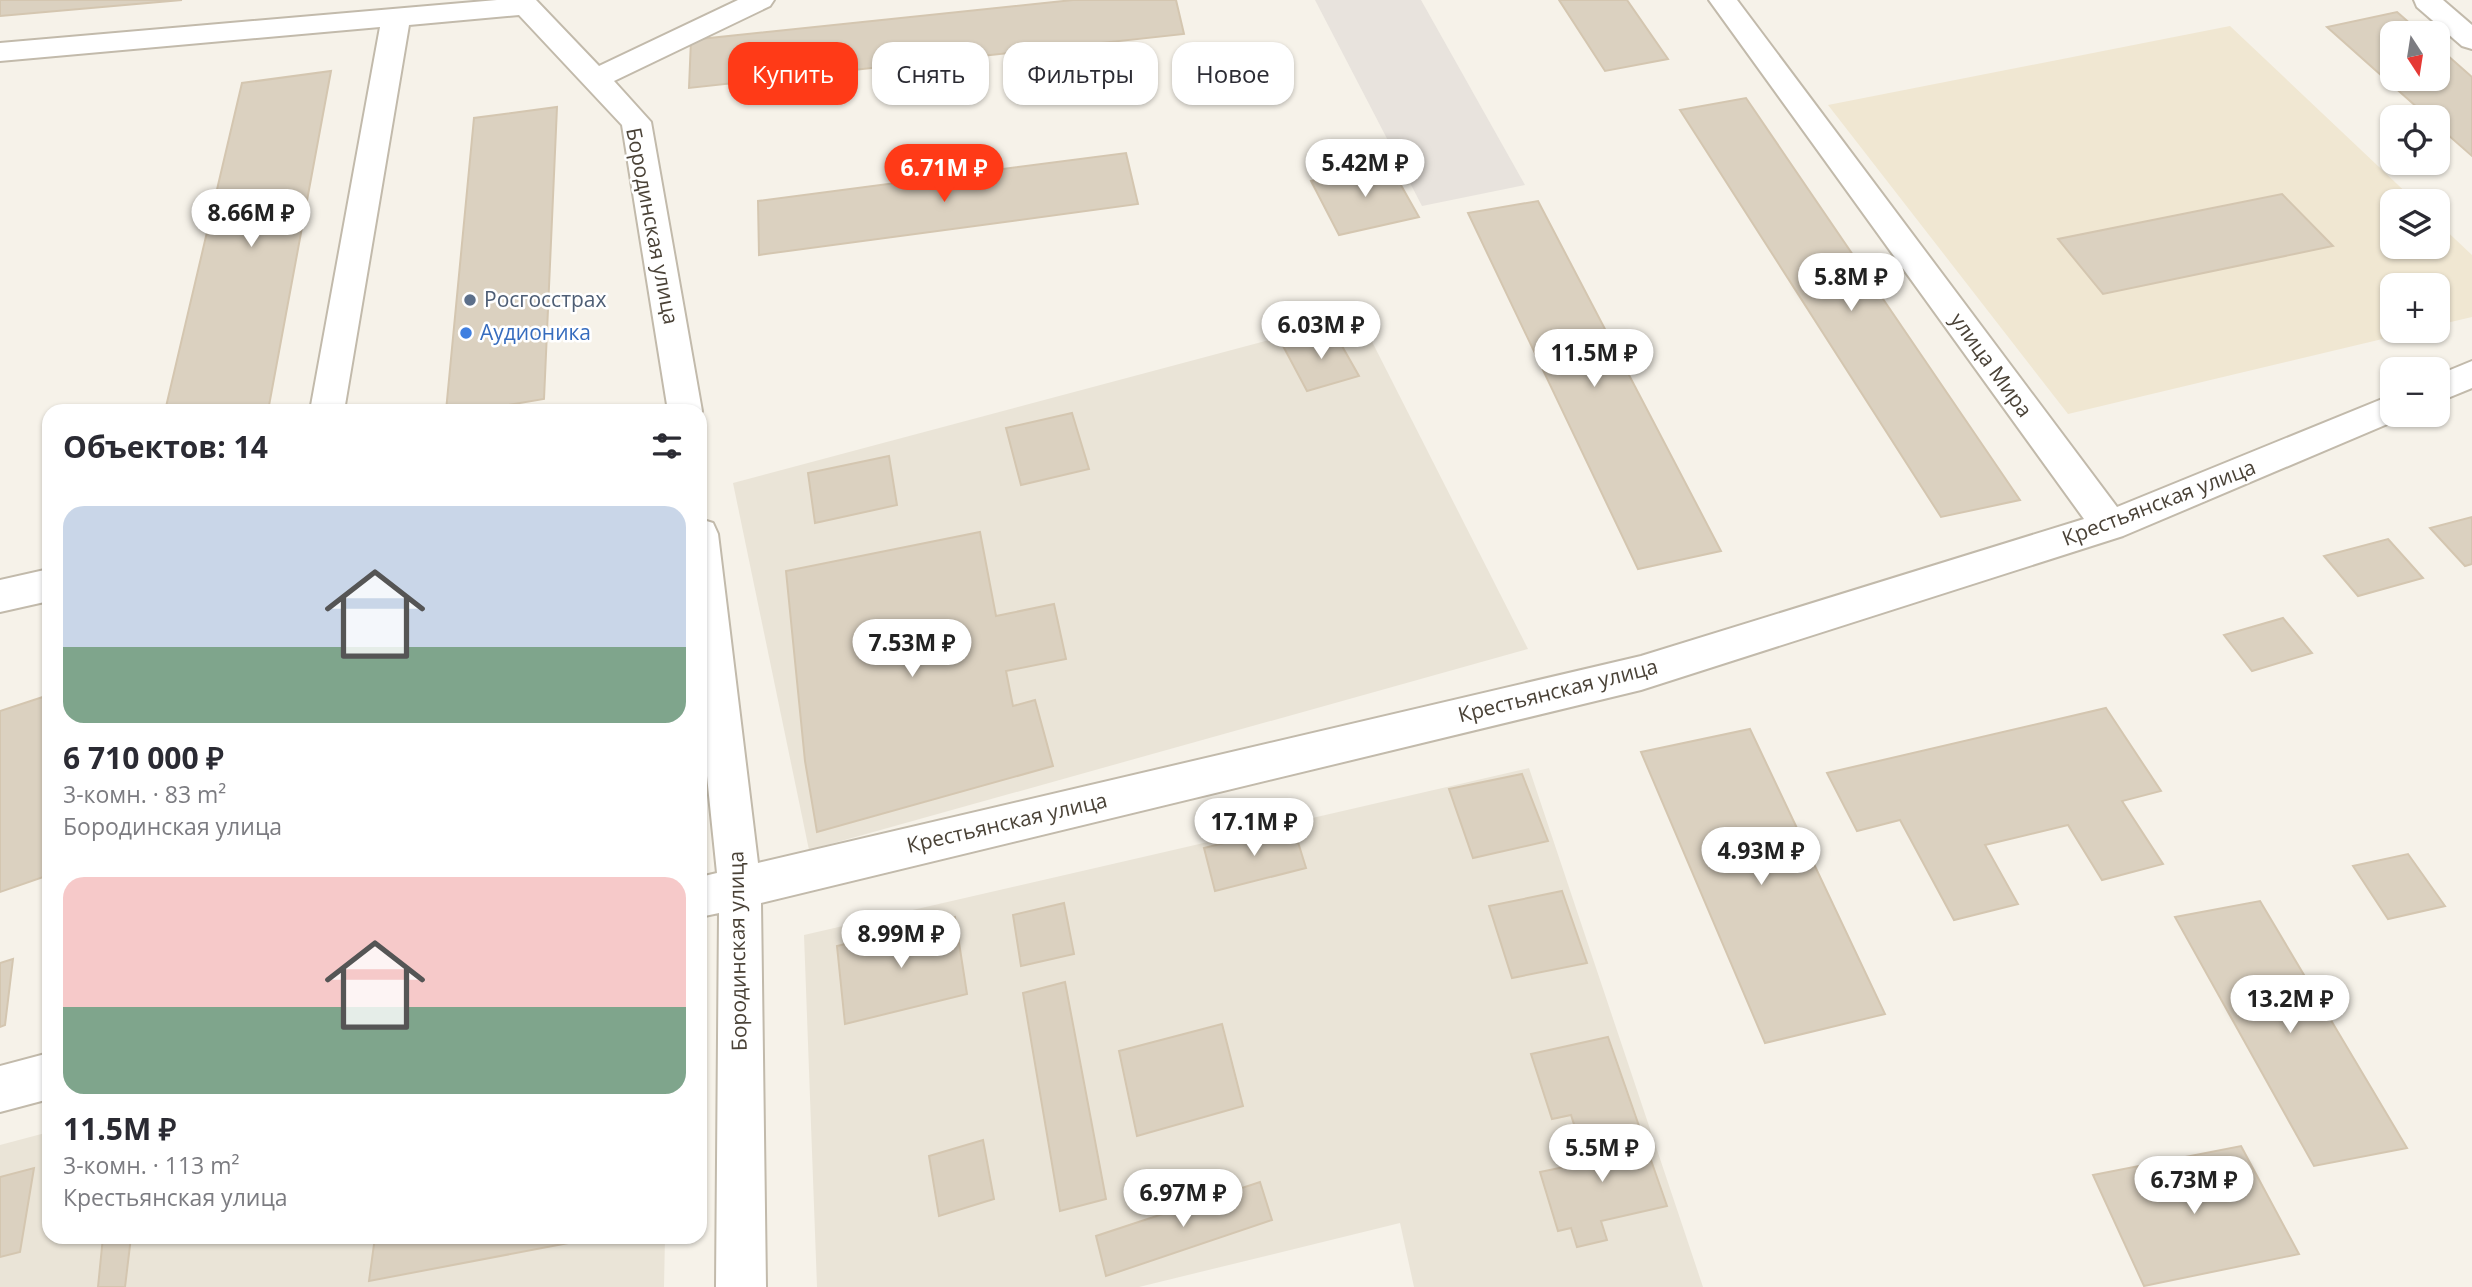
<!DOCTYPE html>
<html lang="ru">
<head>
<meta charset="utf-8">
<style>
  :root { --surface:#fff; --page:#f2f2f3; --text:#2b2b33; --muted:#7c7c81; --accent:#ff3a17 }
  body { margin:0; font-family:"Open Sans",sans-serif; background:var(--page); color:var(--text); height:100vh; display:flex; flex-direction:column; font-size:26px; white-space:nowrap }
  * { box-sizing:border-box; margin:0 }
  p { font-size:23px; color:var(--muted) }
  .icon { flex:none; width:38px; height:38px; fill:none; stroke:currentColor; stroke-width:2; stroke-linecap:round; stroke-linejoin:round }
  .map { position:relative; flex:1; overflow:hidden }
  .sheet { position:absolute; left:42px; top:404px; width:665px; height:840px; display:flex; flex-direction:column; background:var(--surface); border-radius:21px; box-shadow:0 2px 5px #0004 }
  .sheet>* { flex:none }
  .top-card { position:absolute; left:728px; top:42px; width:665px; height:63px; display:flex; gap:14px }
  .needle { width:46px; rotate:168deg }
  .buttons { position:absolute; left:2380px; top:21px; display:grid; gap:14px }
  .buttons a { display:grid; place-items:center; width:70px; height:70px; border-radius:14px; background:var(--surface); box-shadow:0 2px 5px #0004; font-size:35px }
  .price { position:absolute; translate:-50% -60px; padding:0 16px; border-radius:24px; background:#fff; color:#222; font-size:23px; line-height:46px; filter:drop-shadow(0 2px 4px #0008) }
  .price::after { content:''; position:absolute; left:50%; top:42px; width:21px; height:16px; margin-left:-10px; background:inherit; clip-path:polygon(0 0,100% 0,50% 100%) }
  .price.on { background:var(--accent); color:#fff }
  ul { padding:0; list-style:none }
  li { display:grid; align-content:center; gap:14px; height:371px; padding:0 21px }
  li span { display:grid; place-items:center; height:217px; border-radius:21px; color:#555 }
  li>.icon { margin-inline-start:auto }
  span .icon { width:126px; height:126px; fill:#fffc; stroke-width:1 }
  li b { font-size:30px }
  h2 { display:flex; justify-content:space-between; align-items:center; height:84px; padding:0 21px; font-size:30px }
  .pill { padding:0 24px; border-radius:21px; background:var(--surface); box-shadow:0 2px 5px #0004; font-size:24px; line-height:63px }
  .pill.on { background:var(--accent); color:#fff }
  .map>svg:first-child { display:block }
  .residential { fill:#eae4d7 }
  .industrial { fill:#e8e3dd }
  .education { fill:#f0e7d2 }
  .building { fill:#dbd1c0; stroke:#d4c6b0; stroke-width:2 }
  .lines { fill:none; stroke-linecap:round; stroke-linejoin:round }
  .minor-casing { stroke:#c2baab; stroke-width:4 }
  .minor { fill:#fff; fill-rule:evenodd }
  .service-dot { fill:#5c6f8a; stroke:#fff; stroke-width:2.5 }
  .shop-dot { fill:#3f7fe0; stroke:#fff; stroke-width:2.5 }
  .labels { text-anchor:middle; stroke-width:5; stroke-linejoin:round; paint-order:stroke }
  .street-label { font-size:21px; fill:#4a4237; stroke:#fff }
  .service-label { font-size:21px; fill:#4e5e75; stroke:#fff; text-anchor:start }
  .shop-label { font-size:21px; fill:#366cbe; stroke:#fff; text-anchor:start }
</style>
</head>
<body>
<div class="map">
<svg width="2472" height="1287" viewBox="0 0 2472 1287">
  <rect width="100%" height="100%" fill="#f6f2e9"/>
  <!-- residential -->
  <g class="residential">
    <polygon points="1359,316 1528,649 809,850 733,483"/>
    <polygon points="1529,768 1703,1287 1414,1287 1400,1223 1139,1287 817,1287 804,935"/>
    <polygon points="49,1132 49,1237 665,1237 664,1287 0,1287 0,1145"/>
  </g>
  <!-- industrial -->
  <polygon class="industrial" points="1315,0 1421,0 1525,185 1422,206"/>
  <!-- education -->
  <polygon class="education" points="2230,26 2415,201 2392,201 2392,247 2438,247 2438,223 2472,255 2472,317 2438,325 2438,285 2392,285 2392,331 2416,331 2068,414 1828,105"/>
  <!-- building -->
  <g class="building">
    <polygon points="0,0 182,0 0,16"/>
    <polygon points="1073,0 1176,0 1184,34 689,88 691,40"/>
    <polygon points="1559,0 1627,0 1668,59 1605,71"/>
    <polygon points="2397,12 2421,33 2392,33 2392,79 2438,79 2438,47 2472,77 2472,156 2438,126 2438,117 2428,117 2327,27"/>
    <polygon points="331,71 268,411 165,411 242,83"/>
    <polygon points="1746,98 2020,500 1941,517 1680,110"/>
    <polygon points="557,107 544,399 472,411 446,411 474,118"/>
    <polygon points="1126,153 1138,204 759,255 758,201"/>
    <polygon points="1389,164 1419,217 1339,235 1311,181"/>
    <polygon points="2282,194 2333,246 2103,294 2058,239"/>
    <polygon points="1538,201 1721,551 1638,569 1468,213"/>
    <polygon points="1334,332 1359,376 1307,391 1283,346"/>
    <polygon points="1072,413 1089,469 1021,485 1006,428"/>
    <polygon points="889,456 897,505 815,523 808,473"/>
    <polygon points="2472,517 2472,564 2465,566 2430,528"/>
    <polygon points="980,532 996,616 1054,604 1066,659 1006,671 1013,706 1035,700 1053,766 817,832 805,761 786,571"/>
    <polygon points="2388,539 2423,578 2358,596 2324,556"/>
    <polygon points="2283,618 2312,653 2252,671 2224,635"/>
    <polygon points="49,695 49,875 0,892 0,711"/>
    <polygon points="2106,708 2161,791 2122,801 2163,864 2102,880 2068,825 1985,845 2018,904 1954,920 1900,820 1857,831 1827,773"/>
    <polygon points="1750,729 1885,1014 1765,1043 1641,752"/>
    <polygon points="1522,774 1548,841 1473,858 1449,789"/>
    <polygon points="1293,826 1306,868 1215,891 1204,848"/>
    <polygon points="2408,854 2445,906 2388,919 2353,866"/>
    <polygon points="1562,891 1587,963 1512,978 1489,906"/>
    <polygon points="2260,901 2407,1148 2314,1166 2175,917"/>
    <polygon points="1064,903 1074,954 1021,966 1013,915"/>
    <polygon points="955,917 967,994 845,1024 837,946"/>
    <polygon points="13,959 5,1025 0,1027 0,963"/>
    <polygon points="1065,982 1106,1199 1060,1211 1023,993"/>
    <polygon points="1222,1024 1243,1106 1137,1136 1119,1051"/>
    <polygon points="1608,1037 1639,1126 1579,1140 1571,1115 1552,1119 1531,1054"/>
    <polygon points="1639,1126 1667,1206 1601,1221 1607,1240 1577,1247 1571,1228 1558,1231 1540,1172 1569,1166 1562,1144"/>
    <polygon points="983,1140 994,1199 939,1216 929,1156"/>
    <polygon points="2241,1146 2299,1254 2144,1286 2093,1175"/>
    <polygon points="34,1168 20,1252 0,1257 0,1177"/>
    <polygon points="1260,1182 1272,1220 1106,1276 1096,1236"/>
    <polygon points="103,1237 131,1237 125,1287 98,1287"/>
    <polygon points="375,1237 600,1237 369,1281"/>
  </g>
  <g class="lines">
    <!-- minor casing -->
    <g class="minor-casing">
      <g id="minor">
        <polygon points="497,0 536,0 599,66 738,0 774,0 770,6 614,81 651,122 702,411 700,415 700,411 668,411 622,125 519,15 409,25 344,411 310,411 380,27 0,61 0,43"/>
        <polygon points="1709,0 1737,0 2117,507 2392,395 2392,415 2406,415 2404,417 2123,536 1641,690 761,903 766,1287 716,1287 719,913 700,917 700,877 717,873 700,708 700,519 713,523 718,534 758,863 1641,656 2084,519"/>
        <polygon points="2414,0 2443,0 2472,25 2472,49 2462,46 2417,7"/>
        <polygon points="2472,361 2472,388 2438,402 2438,375"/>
        <polygon points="49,569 49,601 0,612 0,580"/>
        <polygon points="49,1053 49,1099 0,1112 0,1066"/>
      </g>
    </g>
    <!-- minor -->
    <use href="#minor" class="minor"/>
  </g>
  <!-- markers -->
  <circle class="service-dot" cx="470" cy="300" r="7"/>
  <circle class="shop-dot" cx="466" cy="333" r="7"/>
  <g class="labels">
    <!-- street labels -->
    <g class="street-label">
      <text transform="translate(652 226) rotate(79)" y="7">Бородинская улица</text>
      <text transform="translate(1991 365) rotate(54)" y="7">улица Мира</text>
      <text transform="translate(2159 503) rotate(-21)" y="7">Крестьянская улица</text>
      <text transform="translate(1558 691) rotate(-14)" y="7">Крестьянская улица</text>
      <text transform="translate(1007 823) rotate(-13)" y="7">Крестьянская улица</text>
      <text transform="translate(738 951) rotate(-91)" y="7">Бородинская улица</text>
    </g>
    <!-- service labels -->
    <g class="service-label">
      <text x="484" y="307">Росгосстрах</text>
    </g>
    <!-- shop labels -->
    <g class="shop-label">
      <text x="480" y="340">Аудионика</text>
    </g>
  </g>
</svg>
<div class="buttons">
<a><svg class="needle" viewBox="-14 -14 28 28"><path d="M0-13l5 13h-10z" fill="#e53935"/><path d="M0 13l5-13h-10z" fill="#7c7c81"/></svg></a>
<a><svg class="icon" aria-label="locate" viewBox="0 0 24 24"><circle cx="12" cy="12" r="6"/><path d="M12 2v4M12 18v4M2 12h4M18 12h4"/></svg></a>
<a><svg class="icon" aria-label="layers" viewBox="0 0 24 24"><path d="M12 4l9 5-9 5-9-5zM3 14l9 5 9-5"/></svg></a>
<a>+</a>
<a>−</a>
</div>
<b class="price" style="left:1365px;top:199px">5.42M ₽</b>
<b class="price on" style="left:944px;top:204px">6.71M ₽</b>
<b class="price" style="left:251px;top:249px">8.66M ₽</b>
<b class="price" style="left:1851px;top:313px">5.8M ₽</b>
<b class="price" style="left:1321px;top:361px">6.03M ₽</b>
<b class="price" style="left:1594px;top:389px">11.5M ₽</b>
<b class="price" style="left:912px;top:679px">7.53M ₽</b>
<b class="price" style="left:1254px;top:858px">17.1M ₽</b>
<b class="price" style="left:1761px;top:887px">4.93M ₽</b>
<b class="price" style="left:901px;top:970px">8.99M ₽</b>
<b class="price" style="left:2290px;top:1035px">13.2M ₽</b>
<b class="price" style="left:1602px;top:1184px">5.5M ₽</b>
<b class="price" style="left:2194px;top:1216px">6.73M ₽</b>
<b class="price" style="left:1183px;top:1229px">6.97M ₽</b>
<div class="top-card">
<a class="pill on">Купить</a>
<a class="pill">Снять</a>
<a class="pill">Фильтры</a>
<a class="pill">Новое</a>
</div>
<section class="sheet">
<h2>Объектов: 14<svg class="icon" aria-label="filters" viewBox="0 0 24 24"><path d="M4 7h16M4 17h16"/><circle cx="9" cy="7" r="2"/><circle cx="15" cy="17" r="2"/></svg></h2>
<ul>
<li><span style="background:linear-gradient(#c9d6e8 65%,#7fa58c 0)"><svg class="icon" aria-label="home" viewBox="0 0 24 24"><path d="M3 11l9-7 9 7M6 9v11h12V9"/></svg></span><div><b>6 710 000 ₽</b><p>3-комн. · 83 m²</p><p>Бородинская улица</p></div></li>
<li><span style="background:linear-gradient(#f6c9c9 60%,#7fa58c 0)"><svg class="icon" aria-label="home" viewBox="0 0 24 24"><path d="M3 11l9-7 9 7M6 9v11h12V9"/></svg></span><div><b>11.5M ₽</b><p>3-комн. · 113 m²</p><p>Крестьянская улица</p></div></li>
</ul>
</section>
</div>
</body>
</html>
